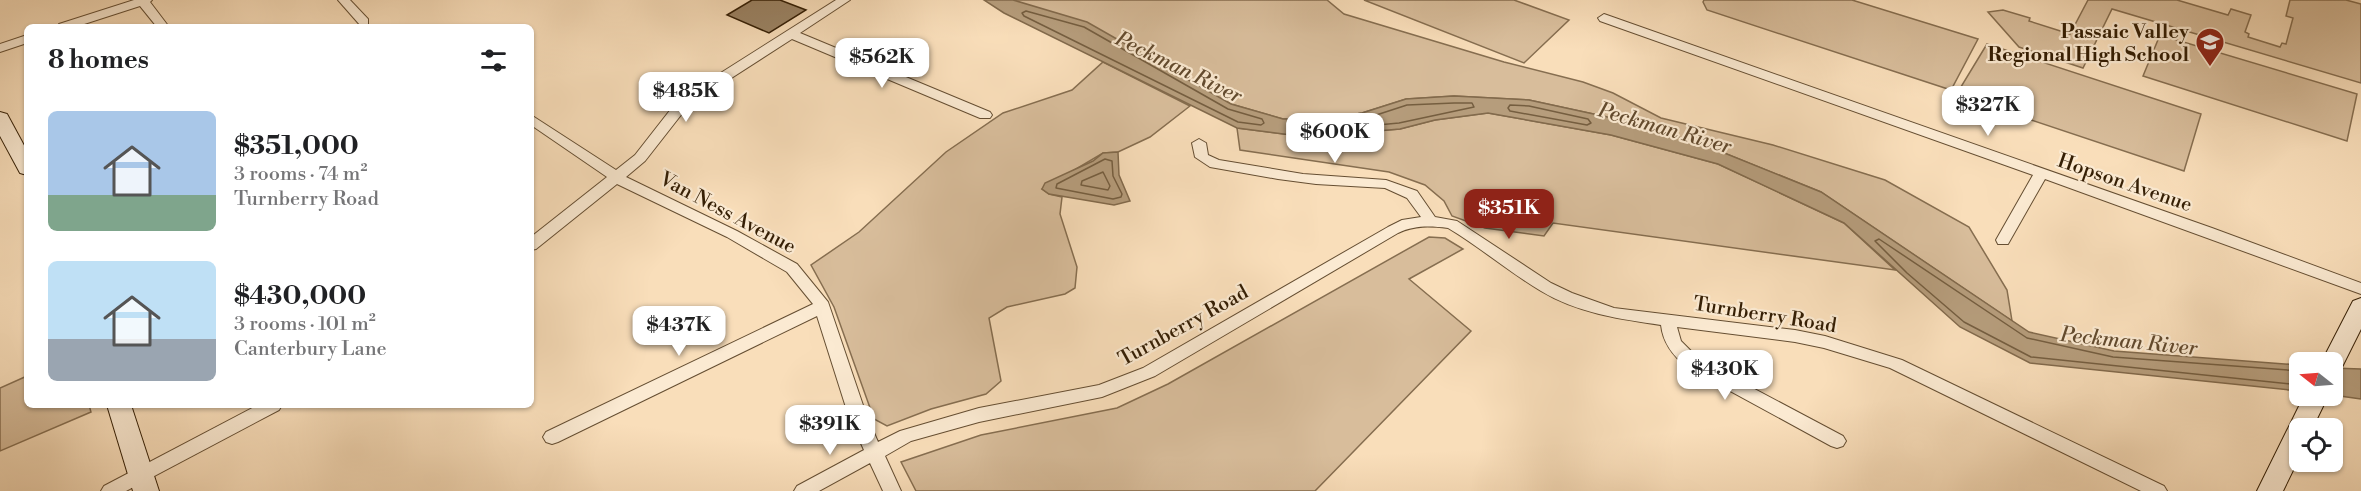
<!DOCTYPE html>
<html lang="en">
<head>
<meta charset="utf-8">
<style>
  :root { --surface:#fff; --page:#f2f2f2; --text:#202124; --muted:#757577; --accent:#8f2418 }
  body { margin:0; font-family:"Libre Bodoni",serif; background:var(--page); color:var(--text); height:100vh; display:flex; flex-direction:column; font-size:22px; white-space:nowrap }
  * { box-sizing:border-box; margin:0 }
  p { font-size:20px; color:var(--muted) }
  .icon { flex:none; width:33px; height:33px; fill:none; stroke:currentColor; stroke-width:2; stroke-linecap:round; stroke-linejoin:round }
  .map { position:relative; flex:1; overflow:hidden }
  .details { position:absolute; left:24px; top:24px; width:510px; height:384px; display:flex; flex-direction:column; background:var(--surface); border-radius:9px; box-shadow:0 2px 4px #0004 }
  .details>* { flex:none }
  .needle { width:39px; rotate:287deg }
  .tools { position:absolute; left:2289px; top:352px; display:grid; gap:12px }
  .tools a { display:grid; place-items:center; width:54px; height:54px; border-radius:9px; background:var(--surface); box-shadow:0 2px 4px #0004; font-size:30px }
  .price { position:absolute; translate:-50% -51px; padding:0 14px; border-radius:12px; background:#fff; color:#222; font-size:20px; line-height:39px; filter:drop-shadow(0 2px 3px #0008) }
  .price::after { content:''; position:absolute; left:50%; top:36px; width:18px; height:14px; margin-left:-9px; background:inherit; clip-path:polygon(0 0,100% 0,50% 100%) }
  .price.current { background:var(--accent); color:#fff }
  ul { padding:0; list-style:none }
  li { display:flex; align-items:center; gap:18px; height:150px; padding:0 24px }
  li span { display:grid; place-items:center; flex:none; width:168px; height:120px; border-radius:9px; color:#555 }
  li>.icon { margin-inline-start:auto }
  span .icon { width:72px; height:72px; fill:#fffc; stroke-width:1 }
  li b { font-size:26px }
  h2 { display:flex; justify-content:space-between; align-items:center; height:72px; padding:0 24px; font-size:26px }
  .map>svg:first-child { display:block }
  .green { fill:#d8bd9b; stroke:#866e50; stroke-width:1.5 }
  .water { fill:#b69d7c; stroke:#826a4c; stroke-width:1.5 }
  .lines { fill:none; stroke-linecap:round; stroke-linejoin:round }
  .shore { stroke:#755e40; stroke-width:1.5 }
  .building { fill:#9a8263; stroke:#341e04; stroke-width:1.5 }
  .street-casing { stroke:#654e32; stroke-width:2 }
  .secondary-casing { stroke:#341e04; stroke-width:2 }
  .street { fill:#fbead2; fill-rule:evenodd }
  .secondary { fill:#fbead2; fill-rule:evenodd }
  .labels { text-anchor:middle; stroke-width:4.5; stroke-linejoin:round; paint-order:stroke }
  .poi-label { font-size:20px; font-weight:bold; fill:#341e04; stroke:#fbead2; text-anchor:end }
  .street-label { font-size:20px; fill:#341e04; stroke:#fbead2 }
  .water-label { font-size:21px; font-style:italic; fill:#624a2e; stroke:#fbead2 }
</style>
</head>
<body>
<div class="map">
<svg width="2361" height="491" viewBox="0 0 2361 491">
  <rect width="100%" height="100%" fill="#f9deba"/>
  <filter id="stains"><feTurbulence type="fractalNoise" baseFrequency=".00333" numOctaves="4"/><feColorMatrix values="0 0 0 0 .2 0 0 0 0 .09 0 0 0 0 .02 0 0 0 .5 -.17"/></filter>
  <radialGradient id="worn" r=".72"><stop offset=".6" stop-color="#630" stop-opacity="0"/><stop offset="1" stop-color="#630" stop-opacity=".3"/></radialGradient>
  <!-- green -->
  <g class="green">
    <polygon points="1013,0 1327,0 1344,14 1504,62 1583,82 1613,93 1661,118 1773,145 1885,180 1969,227 2007,290 2012,321 1821,192 1702,144 1612,118 1529,100 1454,96 1406,99 1362,113 1327,119 1283,119 1231,104"/>
    <polygon points="1364,0 1514,0 1569,20 1524,63"/>
    <polygon points="1704,0 1852,0 1978,39 1951,90 1707,10 1703,2"/>
    <polygon points="2088,0 2177,0 2228,15 2231,9 2251,15 2245,32 2249,34 2248,37 2280,47 2282,43 2286,44 2293,18 2286,16 2290,0 2346,0 2361,4 2361,83 2112,9 2083,68 2019,47 1988,12 2003,10 2030,18 2029,21 2070,34"/>
    <polygon points="2160,35 2357,94 2347,141 2143,76"/>
    <polygon points="1987,44 2201,114 2184,171 1956,95"/>
    <polygon points="1103,62 1190,106 1150,137 1118,152 1103,153 1042,189 1049,194 1062,197 1060,214 1077,267 1075,288 1065,294 1007,307 989,318 1001,381 986,394 931,409 887,426 874,419 834,307 811,265 859,232 946,152 1003,113 1072,90"/>
    <polygon points="1488,113 1611,135 1718,164 1844,223 1895,270 1553,223 1544,236 1485,228 1452,216 1444,201 1425,185 1389,172 1240,150 1237,128 1307,137 1400,129 1435,120"/>
    <polygon points="1429,237 1445,238 1463,249 1409,279 1471,331 1315,491 916,491 901,462 981,435 1117,408 1168,384"/>
    <polygon points="27,376 27,405 89,405 91,412 0,451 0,388"/>
  </g>
  <!-- water -->
  <g class="water">
    <polygon points="984,0 1013,0 1087,22 1231,104 1283,119 1327,119 1362,113 1406,99 1454,96 1529,100 1612,118 1702,144 1821,192 2029,332 2114,351 2299,365 2299,391 2030,363 1960,327 1844,223 1718,164 1611,135 1488,113 1435,120 1400,129 1307,137 1237,128 1004,13"/>
    <polygon points="1118,152 1119,175 1130,201 1114,205 1049,194 1042,189 1045,183 1093,161 1103,153"/>
    <polygon points="2332,368 2361,369 2361,399 2333,395"/>
  </g>
  <g class="lines">
    <!-- shore -->
    <g class="shore">
      <polygon points="1026,11 1084,27 1228,109 1262,119 1264,123 1261,125 1238,122 1024,16 1022,13"/>
      <polygon points="1454,103 1472,103 1474,107 1399,123 1345,128 1342,125 1344,122 1364,119 1407,105"/>
      <polygon points="1510,105 1529,106 1588,119 1591,123 1587,125 1510,111 1508,108"/>
      <polygon points="1105,159 1112,161 1113,176 1122,194 1121,197 1113,199 1056,188 1057,184"/>
      <polygon points="1103,172 1110,186 1108,190 1081,185 1082,181"/>
      <polyline points="2300,371 2113,357 2027,338 1879,239 1875,241 1907,273 1964,322 2031,357 2300,385"/>
    </g>
  </g>
  <!-- building -->
  <polygon class="building" points="752,0 780,0 806,10 769,33 727,15"/>
  <g class="lines">
    <!-- street casing -->
    <g class="street-casing">
      <g id="street">
        <polygon points="134,0 152,0 150,2 169,27 157,27 140,6 75,27 57,27 59,24"/>
        <polygon points="338,0 350,0 368,19 368,25 360,25"/>
        <path d="M 836,0 L 850,0 L 800,33 L 990,112 L 992,115 L 990,118 L 980,118 L 792,39 L 688,106 L 645,161 L 626,177 L 737,231 L 797,264 L 828,302 L 867,417 L 878,442 L 900,431 L 979,408 L 1099,385 L 1143,368 L 1388,227 L 1402,220 L 1421,217 L 1407,198 L 1385,188 L 1316,184 L 1278,179 L 1210,167 L 1195,157 L 1192,143 L 1199,139 L 1206,143 L 1208,155 L 1219,160 L 1303,174 L 1386,180 L 1417,191 L 1435,217 L 1457,221 L 1551,283 L 1572,293 L 1614,308 L 1795,330 L 1825,336 L 1902,360 L 2164,486 L 2167,491 L 2141,491 L 1890,368 L 1824,348 L 1795,342 L 1677,327 L 1681,341 L 1700,360 L 1843,436 L 1846,441 L 1843,446 L 1837,448 L 1831,446 L 1688,368 C 1674,357 1663,344 1661,325 C 1620,319 1577,313 1541,291 C 1509,272 1480,247 1448,228 C 1430,226 1415,225 1398,233 L 1155,376 L 1102,397 L 979,422 L 911,441 L 885,456 L 901,491 L 883,491 L 870,463 L 819,491 L 794,491 L 797,486 L 864,450 L 849,417 L 817,316 L 558,442 L 552,444 L 546,442 L 543,437 L 546,432 L 813,304 L 787,272 L 727,237 L 617,184 L 536,249 L 531,250 L 531,237 L 607,177 L 531,125 L 531,115 L 616,170 L 635,155 L 678,100 Z"/>
        <polygon points="1604,14 2212,228 2361,283 2361,294 2045,179 2008,244 1998,244 1996,240 2033,175 1600,21 1598,18"/>
        <polygon points="27,35 27,43 0,52 0,44"/>
        <polygon points="258,405 282,405 279,410 126,491 101,491 104,486"/>
      </g>
    </g>
    <!-- secondary casing -->
    <g class="secondary-casing">
      <g id="secondary">
        <polygon points="0,112 7,114 27,151 27,175 20,173 0,136"/>
        <polygon points="2361,298 2361,329 2340,371 2332,373 2332,363 2321,363 2353,301"/>
        <polygon points="2304,396 2328,396 2312,429 2300,429 2300,456 2283,491 2257,491"/>
        <polygon points="107,405 131,405 159,491 133,491"/>
      </g>
    </g>
    <!-- street -->
    <use href="#street" class="street"/>
    <!-- secondary -->
    <use href="#secondary" class="secondary"/>
  </g>
  <!-- icons -->
  <defs>
    <g id="school-pin" transform="scale(1.5)"><path d="M0 17L-7.5 6A9.5 9.5 0 1 1 7.5 6Z" fill="#8f2418" stroke="#fbead2"/><path d="M0-5L7-2L0 1L-7-2ZM-4 1L0 2.5L4 1V4Q0 6-4 4Z" fill="#fff"/></g>
  </defs>
  <g fill-rule="evenodd">
    <use href="#school-pin" x="2210" y="42"/>
  </g>
  <g class="labels">
    <!-- poi labels -->
    <g class="poi-label">
      <text x="2189" y="38">Passaic Valley<tspan x="2189" dy="23">Regional High School</tspan></text>
    </g>
    <!-- street labels -->
    <g class="street-label">
      <text transform="translate(2125 182) rotate(19)" y="7">Hopson Avenue</text>
      <text transform="translate(728 212) rotate(28)" y="7">Van Ness Avenue</text>
      <text transform="translate(1765 314) rotate(9)" y="7">Turnberry Road</text>
      <text transform="translate(1183 325) rotate(-29)" y="7">Turnberry Road</text>
    </g>
    <!-- water labels -->
    <g class="water-label">
      <text transform="translate(1179 67) rotate(26)" y="7">Peckman River</text>
      <text transform="translate(1665 128) rotate(16)" y="7">Peckman River</text>
      <text transform="translate(2129 341) rotate(6)" y="7">Peckman River</text>
    </g>
  </g>
  <rect width="100%" height="100%" filter="url(#stains)"/>
  <rect width="100%" height="100%" fill="url(#worn)"/>
</svg>
<div class="tools">
<a><svg class="needle" viewBox="-14 -14 28 28"><path d="M0-13l5 13h-10z" fill="#e53935"/><path d="M0 13l5-13h-10z" fill="#757577"/></svg></a>
<a><svg class="icon" aria-label="locate" viewBox="0 0 24 24"><circle cx="12" cy="12" r="6"/><path d="M12 2v4M12 18v4M2 12h4M18 12h4"/></svg></a>
</div>
<b class="price" style="left:882px;top:89px">$562K</b>
<b class="price" style="left:686px;top:123px">$485K</b>
<b class="price" style="left:1988px;top:137px">$327K</b>
<b class="price" style="left:1335px;top:164px">$600K</b>
<b class="price current" style="left:1509px;top:240px">$351K</b>
<b class="price" style="left:679px;top:357px">$437K</b>
<b class="price" style="left:1725px;top:401px">$430K</b>
<b class="price" style="left:830px;top:456px">$391K</b>
<section class="details">
<h2>8 homes<svg class="icon" aria-label="filters" viewBox="0 0 24 24"><path d="M4 7h16M4 17h16"/><circle cx="9" cy="7" r="2"/><circle cx="15" cy="17" r="2"/></svg></h2>
<ul>
<li><span style="background:linear-gradient(#a9c7e8 70%,#7fa58c 0)"><svg class="icon" aria-label="home" viewBox="0 0 24 24"><path d="M3 11l9-7 9 7M6 9v11h12V9"/></svg></span><div><b>$351,000</b><p>3 rooms · 74 m²</p><p>Turnberry Road</p></div></li>
<li><span style="background:linear-gradient(#bfe0f5 65%,#9aa5b1 0)"><svg class="icon" aria-label="home" viewBox="0 0 24 24"><path d="M3 11l9-7 9 7M6 9v11h12V9"/></svg></span><div><b>$430,000</b><p>3 rooms · 101 m²</p><p>Canterbury Lane</p></div></li>
</ul>
</section>
</div>
</body>
</html>
